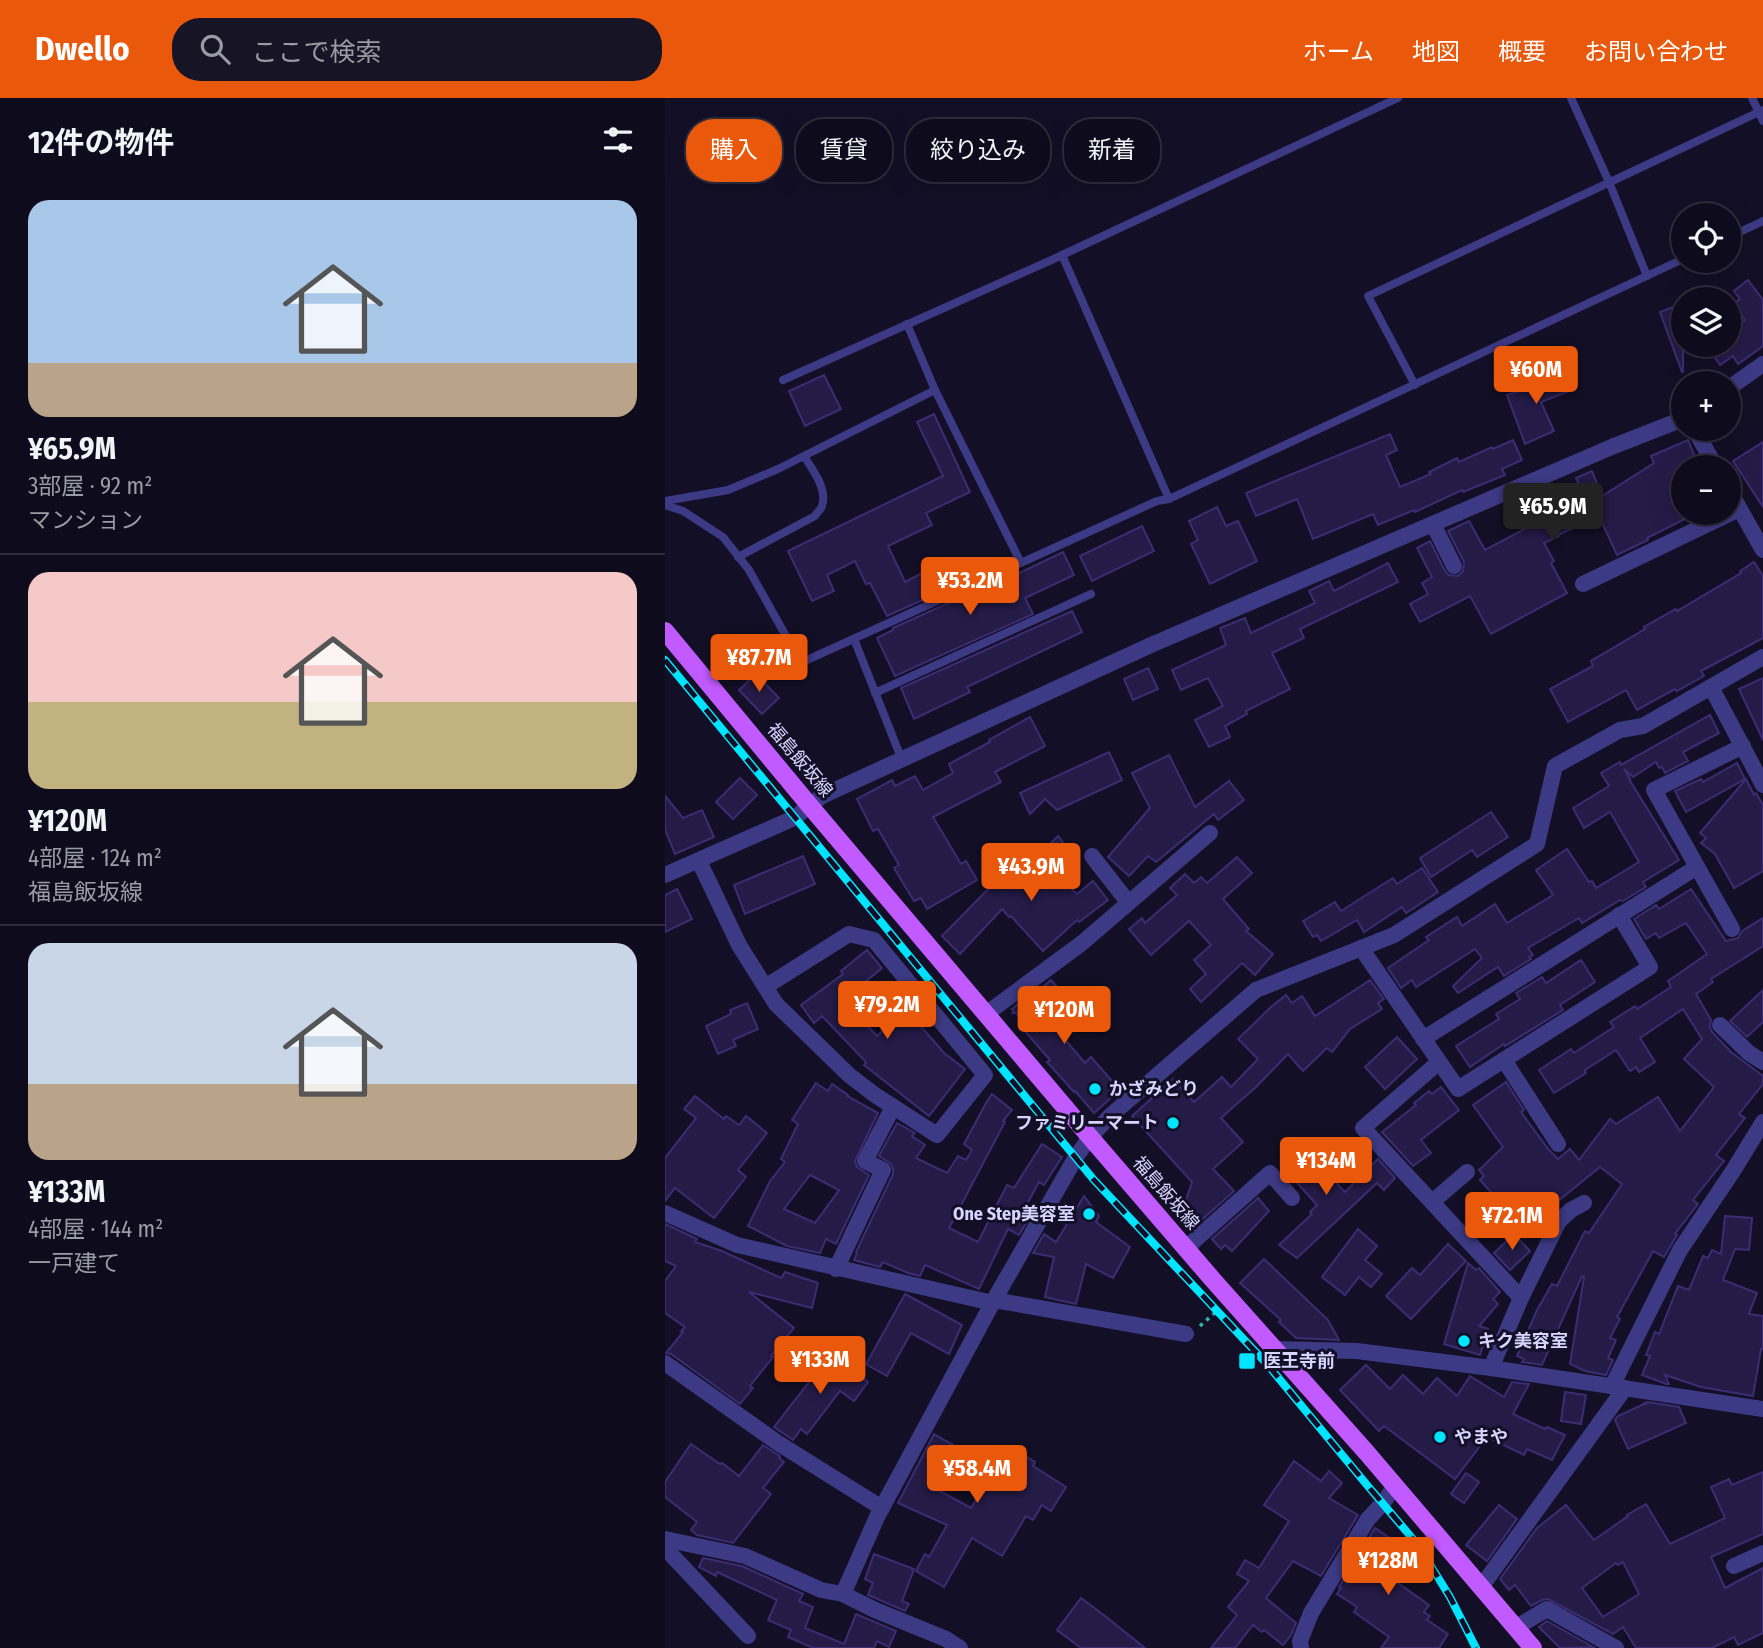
<!DOCTYPE html>
<html lang="ja">
<head>
<meta charset="utf-8">
<style>
  :root { --surface:#0e0b1c; --page:#171425; --text:#f1f3f6; --muted:#9b9ba3; --line:#2e2b3b; --accent:#ea580c }
  body { margin:0; font-family:"Fira Sans Condensed","Noto Sans JP",sans-serif; background:var(--page); color:var(--text); height:100vh; display:flex; flex-direction:column; font-size:26px; white-space:nowrap }
  * { box-sizing:border-box; margin:0 }
  p { font-size:23px; color:var(--muted) }
  .icon { flex:none; width:38px; height:38px; fill:none; stroke:currentColor; stroke-width:2; stroke-linecap:round; stroke-linejoin:round }
  .map { position:relative; flex:1; overflow:hidden }
  .panel { display:flex; flex-direction:column; background:var(--surface); width:665px }
  .panel>* { flex:none }
  .banner { position:absolute; left:21px; top:21px; width:665px; height:63px; display:flex; gap:14px }
  .controls { position:absolute; left:1006px; top:105px; display:grid; gap:14px }
  .controls a { display:grid; place-items:center; width:70px; height:70px; border-radius:50%; background:var(--surface); box-shadow:0 7px 28px #0002,0 0 0 2px var(--line); font-size:35px }
  .price { position:absolute; translate:-50% -60px; padding:0 16px; border-radius:7px; background:var(--accent); color:#fff; font-size:23px; line-height:46px; filter:drop-shadow(0 2px 4px #0008) }
  .price::after { content:''; position:absolute; left:50%; top:42px; width:21px; height:16px; margin-left:-10px; background:inherit; clip-path:polygon(0 0,100% 0,50% 100%) }
  .price.active { background:#222; color:#fff }
  ul { padding:0; list-style:none }
  li { display:grid; align-content:center; gap:14px; height:371px; padding:0 28px }
  li+li { border-top:2px solid var(--line) }
  li span { display:grid; place-items:center; height:217px; border-radius:21px; color:#555 }
  li>.icon { margin-inline-start:auto }
  span .icon { width:126px; height:126px; fill:#fffc; stroke-width:1 }
  li b { font-size:30px }
  h2 { display:flex; justify-content:space-between; align-items:center; height:84px; padding:0 28px; font-size:30px }
  .chip { padding:0 24px; border-radius:28px; background:var(--surface); box-shadow:0 7px 28px #0002,0 0 0 2px var(--line); font-size:24px; line-height:63px }
  .chip.active { background:var(--accent); color:#fff }
  header { display:flex; align-items:center; gap:42px; box-sizing:border-box; height:98px; padding:0 35px; background:var(--accent); color:#fff }
  header strong { font-size:33px }
  nav { display:flex; gap:38px; margin-inline-start:auto; font-size:24px }
  .search { width:490px; height:63px; background:var(--page); display:flex; align-items:center; gap:18px; box-sizing:border-box; padding:0 24px; border-radius:28px; color:var(--muted); font-size:26px }
  main { display:flex; flex:1; min-height:0 }
  .map>svg:first-child { display:block }
  .building { fill:#241b47; stroke:#3b2d73; stroke-width:2; fill-rule:evenodd }
  .lines { fill:none; stroke-linecap:round; stroke-linejoin:round }
  .path { stroke:#2fb8b0; stroke-width:3.5; stroke-dasharray:3.5 5; stroke-linecap:butt }
  .service { stroke:#3d3a85; stroke-width:8 }
  .minor { stroke:#3d3a85; stroke-width:16 }
  .primary { stroke:#c25bff; stroke-width:18 }
  .rail-casing { stroke:#00e5ff; stroke-width:8 }
  .rail { stroke:#130f26; stroke-width:5; stroke-dasharray:16; stroke-linecap:butt }
  .poi-dot { fill:#00e5ff; stroke:#130f26; stroke-width:2.5 }
  .labels { text-anchor:middle; stroke-width:6; stroke-linejoin:round; paint-order:stroke }
  .street-label { font-size:18px; fill:#d9d4ff; stroke:#130f26 }
  .poi-label { font-size:18px; font-weight:bold; fill:#d9d4ff; stroke:#130f26; text-anchor:start }
</style>
</head>
<body>
<header>
<strong>Dwello</strong>
<div class="search"><svg class="icon" aria-label="search" viewBox="0 0 24 24"><circle cx="10" cy="10" r="6"/><path d="M15 15l6 6"/></svg>ここで検索</div>
<nav><a>ホーム</a><a>地図</a><a>概要</a><a>お問い合わせ</a></nav>
</header>
<main>
<section class="panel">
<h2>12件の物件<svg class="icon" aria-label="filters" viewBox="0 0 24 24"><path d="M4 7h16M4 17h16"/><circle cx="9" cy="7" r="2"/><circle cx="15" cy="17" r="2"/></svg></h2>
<ul>
<li><span style="background:linear-gradient(#a9c7e8 75%,#b9a48a 0)"><svg class="icon" aria-label="home" viewBox="0 0 24 24"><path d="M3 11l9-7 9 7M6 9v11h12V9"/></svg></span><div><b>¥65.9M</b><p>3部屋 · 92 m²</p><p>マンション</p></div></li>
<li><span style="background:linear-gradient(#f6c9c9 60%,#c2b280 0)"><svg class="icon" aria-label="home" viewBox="0 0 24 24"><path d="M3 11l9-7 9 7M6 9v11h12V9"/></svg></span><div><b>¥120M</b><p>4部屋 · 124 m²</p><p>福島飯坂線</p></div></li>
<li><span style="background:linear-gradient(#c9d6e8 65%,#b9a48a 0)"><svg class="icon" aria-label="home" viewBox="0 0 24 24"><path d="M3 11l9-7 9 7M6 9v11h12V9"/></svg></span><div><b>¥133M</b><p>4部屋 · 144 m²</p><p>一戸建て</p></div></li>
</ul>
</section>
<div class="map">
<svg width="1098" height="1550" viewBox="0 0 1098 1550">
  <rect width="100%" height="100%" fill="#130f26"/>
  <!-- building -->
  <g class="building">
    <polygon points="1083,182 1098,202 1098,248 1073,266 1068,258 1055,267 1041,247 1064,247 1064,234 1080,222 1068,206 1075,201 1069,193"/>
    <polygon points="1018,205 1018,274 1017,274 995,214"/>
    <polygon points="894,273 902,294 876,304 889,333 860,346 842,297 858,292 857,287"/>
    <polygon points="159,277 176,311 140,328 124,293"/>
    <polygon points="269,316 305,394 261,415 267,427 223,448 240,484 269,469 280,492 222,518 205,485 201,486 190,463 162,477 169,493 147,503 123,453 278,378 252,324"/>
    <polygon points="725,336 732,352 721,357 735,389 766,376 764,374 792,360 794,364 827,349 828,351 848,342 857,362 837,371 840,377 798,394 797,392 750,414 749,412 713,427 708,416 648,441 632,401 591,418 581,395"/>
    <polygon points="1023,342 1032,364 1018,369 1018,422 982,440 983,442 952,457 934,418 893,437 894,438 879,445 889,463 886,465 902,495 826,536 805,498 755,524 745,506 763,496 757,485 767,479 752,450 765,443 780,473 784,477 793,478 798,473 799,464 783,433 804,423 820,452 860,431 850,407 879,394 888,416 920,401 911,380 927,373 937,398 989,365 986,358"/>
    <polygon points="1098,344 1098,409 1068,363"/>
    <polygon points="552,409 561,428 573,423 592,463 545,486 526,446 533,442 524,423"/>
    <polygon points="477,428 489,453 427,483 415,458"/>
    <polygon points="398,454 409,477 360,500 368,516 230,578 212,540 228,532 228,530 310,493 311,496"/>
    <polygon points="1089,464 1098,478 1098,540 1036,573 1039,578 1012,593 1010,591 972,612 961,592 903,624 885,591 928,568 926,563 980,531 979,529 1011,511 1012,513 1076,475 1075,473"/>
    <polygon points="723,465 733,484 635,531 639,540 607,555 625,591 581,613 582,616 560,628 565,639 544,649 530,622 558,608 543,580 516,592 507,572 561,547 555,530 580,520 586,535 650,505 644,493 664,483 669,493"/>
    <polygon points="407,513 417,534 302,589 305,594 249,621 236,590"/>
    <polygon points="483,570 493,591 468,602 459,581"/>
    <polygon points="91,576 114,600 97,616 74,592"/>
    <polygon points="1098,580 1098,642 1074,591"/>
    <polygon points="1045,617 1054,635 1018,654 1023,663 1000,675 997,669 994,670 991,664 968,679 959,671 965,681 964,681 1014,762 978,784 981,789 958,803 955,802 917,825 914,820 863,850 868,857 864,859 866,861 839,878 833,869 793,895 788,888 817,860 810,851 751,889 747,882 736,890 723,870 764,842 761,839 792,819 797,828 830,806 842,825 888,797 871,772 902,751 924,784 927,783 931,790 974,764 945,714 919,730 908,710 944,688 936,675 955,664 956,667"/>
    <polygon points="365,619 380,648 330,674 336,684 268,719 296,766 301,763 312,782 262,811 256,800 249,803 229,770 234,767 213,731 208,733 192,701 227,682 230,688 250,678 258,692 288,675 284,666 325,644 324,642"/>
    <polygon points="444,654 457,682 392,712 380,701 365,716 355,695"/>
    <polygon points="504,657 530,709 564,683 579,702 553,722 549,716 491,764 483,758 464,778 443,759 485,710 467,675"/>
    <polygon points="1072,665 1080,681 1021,714 1010,693 1036,681 1038,684"/>
    <polygon points="75,680 92,697 68,721 51,704"/>
    <polygon points="1081,681 1089,697 1091,695 1098,707 1098,773 1069,790 1050,756 1036,745 1041,740 1035,735"/>
    <polygon points="0,698 18,720 37,712 49,739 10,756 0,732"/>
    <polygon points="826,714 843,739 812,759 807,752 766,779 755,760"/>
    <polygon points="393,738 407,756 389,775 412,796 428,783 443,802 414,824 412,822 378,853 346,818 344,819 337,811 295,856 277,838 334,780 342,790 378,757 376,755"/>
    <polygon points="138,758 150,786 80,816 69,787"/>
    <polygon points="572,759 587,775 558,801 584,831 581,833 608,856 590,877 577,865 536,904 525,891 541,876 529,862 546,847 524,823 486,857 464,831 477,820 480,825 512,797 505,790 520,776 529,785 536,779 542,785"/>
    <polygon points="757,770 773,794 741,815 737,809 699,834 692,822 656,843 652,837 648,839 638,823 670,804 676,813 728,780 732,786"/>
    <polygon points="12,791 27,821 0,834 0,797"/>
    <polygon points="1026,791 1061,843 1073,840 1077,833 1098,820 1098,848 1046,881 1048,884 1031,896 1046,922 1045,929 1047,934 1066,954 1098,978 1098,986 1074,1016 1080,1020 1051,1057 1059,1063 1028,1102 1033,1106 1010,1136 1012,1137 999,1159 988,1153 952,1219 955,1221 945,1240 951,1242 943,1260 948,1262 941,1277 920,1273 905,1266 919,1179 917,1178 877,1267 857,1264 859,1261 852,1258 872,1212 887,1186 892,1188 920,1133 924,1135 957,1086 935,1069 882,1112 885,1114 857,1137 838,1113 841,1111 815,1082 819,1078 814,1072 838,1049 808,1007 841,984 859,1012 856,1014 884,1052 893,1061 905,1051 914,1062 945,1021 951,1026 993,999 1015,1033 1049,989 1019,961 1037,941 1018,911 975,940 990,964 974,974 971,969 965,973 951,952 920,972 921,975 889,995 874,972 906,951 909,955 949,929 945,924 970,908 972,911 1006,889 1003,883 1042,856 1021,825 994,840 991,835 981,841 969,821 991,807 994,811"/>
    <polygon points="202,852 217,870 178,902 212,938 241,911 279,955 300,971 264,1018 199,967 201,964 157,918 149,925 136,907 178,876 176,873"/>
    <polygon points="916,862 930,884 895,907 898,912 840,948 839,946 805,969 791,948 834,921 831,916 855,901 851,895 877,879 881,885"/>
    <polygon points="386,882 420,922 380,918 420,965 426,959 455,992 429,1015 410,993 409,994 382,964 385,962 357,930 360,926 351,915 348,915 349,914 347,911 359,901 361,903"/>
    <polygon points="705,882 719,901 713,905 717,911 685,931 667,954 662,950 638,973 623,956 591,989 556,1020 578,1044 548,1071 569,1093 532,1126 518,1111 527,1084 467,1018 508,981 529,1004 557,979 566,989 593,961 573,941 606,909 621,897 627,905 637,898 650,918"/>
    <polygon points="1098,892 1098,924 1082,939 1065,923"/>
    <polygon points="82,905 93,931 68,942 71,948 53,956 41,928 66,916 65,912"/>
    <polygon points="732,939 752,961 720,991 700,969"/>
    <path d="M 151,985 L 163,993 L 167,986 L 183,997 L 182,998 L 213,1015 L 190,1063 L 192,1069 L 204,1077 L 171,1146 L 161,1141 L 155,1155 L 122,1148 L 83,1128 L 105,1083 L 120,1064 L 116,1061 L 133,1026 L 127,1022 ZM 145,1077 L 174,1092 L 150,1125 L 119,1111 Z"/>
    <polygon points="776,989 794,1012 756,1042 766,1055 748,1068 717,1034 751,1007 749,1005 764,993 767,996"/>
    <polygon points="327,996 347,1012 338,1023 340,1024 284,1130 313,1144 342,1087 349,1090 377,1046 397,1059 379,1087 374,1084 355,1119 362,1124 354,1137 343,1131 314,1191 260,1167 255,1178 243,1175 218,1164 215,1169 189,1162 192,1155 191,1154 228,1076 228,1071 226,1066 214,1058 232,1025 250,1035 247,1038 260,1047 251,1060 282,1075 293,1058 301,1062 307,1052 299,1046 321,1005"/>
    <polygon points="30,998 59,1021 61,1018 74,1027 81,1018 102,1035 73,1072 81,1079 49,1120 10,1090 0,1103 0,1060 31,1020 19,1011"/>
    <polygon points="641,1048 657,1066 655,1068 680,1094 713,1061 730,1080 719,1092 712,1085 632,1160 614,1147 647,1116 645,1114 652,1107 618,1069"/>
    <polygon points="419,1098 434,1118 431,1124 465,1149 448,1180 421,1166 411,1206 380,1199 389,1159 368,1155 379,1136 391,1144"/>
    <polygon points="593,1100 604,1113 567,1153 560,1147 556,1151 547,1141"/>
    <polygon points="1060,1118 1087,1120 1084,1152 1070,1151 1058,1182 1092,1195 1084,1216 1098,1218 1098,1251 1096,1251 1088,1298 1036,1289 1000,1277 1004,1286 1001,1286 977,1277 985,1258 981,1257 990,1234 994,1236 1013,1188 1024,1192 1038,1158 1043,1160 1047,1152 1056,1156"/>
    <polygon points="0,1126 32,1141 30,1144 57,1153 116,1180 120,1174 153,1185 147,1210 84,1194 129,1230 106,1258 108,1259 85,1288 88,1290 75,1306 6,1256 1,1255 18,1234 16,1233 20,1229 0,1215 0,1183 11,1168 0,1163"/>
    <polygon points="693,1131 712,1148 700,1162 717,1176 706,1189 694,1179 680,1197 657,1179"/>
    <polygon points="849,1136 865,1153 845,1172 829,1155"/>
    <polygon points="783,1146 801,1163 746,1221 721,1198 747,1170 755,1177"/>
    <polygon points="599,1161 663,1222 674,1242 631,1240 614,1224 616,1222 575,1185"/>
    <polygon points="803,1165 811,1172 814,1170 835,1194 828,1201 833,1206 814,1228 823,1231 815,1257 779,1246"/>
    <polygon points="240,1196 297,1227 284,1256 246,1235 222,1278 201,1266"/>
    <polygon points="166,1256 203,1284 189,1303 175,1293 142,1336 136,1331 128,1342 109,1329"/>
    <polygon points="701,1267 725,1291 738,1277 758,1296 772,1280 792,1298 805,1278 839,1299 847,1284 864,1286 848,1316 880,1331 882,1329 900,1337 887,1362 862,1351 859,1357 822,1339 790,1381 719,1328 714,1333 675,1292"/>
    <polygon points="900,1294 921,1297 916,1326 896,1323"/>
    <polygon points="983,1304 1014,1309 1021,1325 963,1351 950,1322 953,1318 979,1306 982,1306 980,1305"/>
    <polygon points="269,1336 293,1350 271,1391 306,1410 322,1384 318,1381 326,1366 331,1369 343,1348 370,1364 368,1368 401,1389 386,1413 377,1407 368,1422 361,1418 337,1458 307,1440 279,1489 251,1473 260,1456 264,1459 282,1427 233,1405"/>
    <polygon points="26,1346 55,1366 57,1365 74,1378 98,1347 115,1358 114,1360 119,1364 98,1390 106,1396 68,1445 32,1437 26,1432 32,1424 0,1399 0,1384"/>
    <polygon points="629,1363 656,1383 664,1373 677,1385 664,1400 693,1417 656,1478 628,1463 601,1500 631,1525 626,1537 618,1547 599,1532 597,1534 588,1527 570,1550 546,1550 572,1517 563,1509 584,1483 572,1476 580,1462 594,1470 624,1423 599,1407"/>
    <path d="M 1098,1374 L 1098,1436 L 1046,1459 L 1060,1490 L 1098,1470 L 1098,1535 L 1073,1547 L 1069,1539 L 1047,1550 L 971,1550 L 958,1529 L 948,1536 L 883,1501 L 877,1502 L 866,1508 L 850,1487 L 844,1492 L 835,1481 L 872,1430 L 901,1407 L 929,1442 L 963,1418 L 962,1417 L 981,1406 L 1005,1446 L 1060,1420 L 1046,1389 L 1064,1381 L 1067,1387 ZM 958,1464 L 974,1496 L 938,1519 L 917,1490 L 951,1465 L 953,1467 Z"/>
    <polygon points="801,1375 814,1384 799,1405 786,1396"/>
    <polygon points="834,1407 852,1421 822,1463 801,1447"/>
    <polygon points="710,1430 741,1451 723,1478 764,1507 759,1514 765,1518 762,1522 783,1536 774,1550 716,1550 724,1539 689,1514 692,1509 672,1496 676,1490 674,1489"/>
    <polygon points="209,1456 249,1471 237,1503 244,1506 240,1513 203,1497 208,1485 200,1481"/>
    <polygon points="38,1460 77,1468 138,1496 134,1503 148,1509 140,1530 179,1546 191,1516 231,1533 224,1549 212,1543 209,1550 148,1550 123,1539 126,1532 103,1522 112,1502 52,1474 51,1478 34,1469"/>
    <polygon points="416,1500 440,1518 480,1550 416,1550 392,1532"/>
    <polygon points="882,1523 928,1549 895,1550 874,1529"/>
  </g>
  <g class="lines">
    <!-- path -->
    <polyline class="path" points="535,1228 553,1212"/>
    <!-- service -->
    <g class="service">
      <polyline points="906,0 944,84 982,178"/>
      <polyline points="1087,0 1098,23"/>
      <polyline points="1064,139 1098,123"/>
      <polyline points="397,157 504,401"/>
      <polyline points="242,226 270,292 356,465"/>
      <polyline points="118,282 393,159 733,0"/>
      <polyline points="750,287 703,198 1098,12"/>
      <polyline points="0,403 63,392 113,371 270,292"/>
      <polyline points="0,407 18,413 58,439 84,472 136,565"/>
      <path d="M 73,459 L 150,418 C 152,414 156,412 157,408 C 163,391 147,371 139,358"/>
      <polyline points="189,541 237,662"/>
      <polyline points="109,577 492,403 504,401 1018,161"/>
      <polyline points="210,595 426,496"/>
    </g>
    <!-- minor -->
    <g class="minor">
      <polyline points="1064,290 1098,266"/>
      <polyline points="1029,331 1051,369"/>
      <polyline points="1064,392 1098,452"/>
      <polyline points="768,426 789,468"/>
      <polyline points="918,486 1074,411"/>
      <polyline points="1046,589 1098,687"/>
      <polyline points="427,758 463,804"/>
      <polyline points="34,763 74,847 111,906 184,977 210,997 272,1037 320,977 209,842 184,836 100,889"/>
      <polyline points="0,777 129,720 157,698 486,547 949,348 1018,321"/>
      <polyline points="1067,831 989,692 1078,648"/>
      <polyline points="696,850 793,991 985,869 954,817"/>
      <polyline points="321,916 417,845 545,735"/>
      <polyline points="1055,927 1084,955 1098,964"/>
      <polyline points="758,941 1032,769"/>
      <polyline points="839,962 893,1046"/>
      <polyline points="774,964 698,1030 856,1200"/>
      <polyline points="767,1104 802,1074"/>
      <polyline points="0,1115 72,1147 328,1205"/>
      <polyline points="521,1150 605,1075 627,1100"/>
      <polyline points="171,1171 218,1072 200,1063 228,1009"/>
      <polyline points="329,1202 521,1236"/>
      <polyline points="609,1251 692,1253 826,1270 1098,1311"/>
      <polyline points="0,1265 113,1345 217,1410"/>
      <polyline points="826,1270 856,1200 894,1123 906,1112 919,1105"/>
      <polyline points="947,1288 1015,1152 1068,1073 1098,1024"/>
      <polyline points="0,1441 80,1458 156,1492 178,1496 210,1512 281,1541 295,1550"/>
      <polyline points="0,1450 83,1538"/>
      <polyline points="1069,1468 1098,1455"/>
      <polyline points="816,1489 960,1290"/>
      <polyline points="178,1496 212,1419 329,1202 411,1059 425,1039 445,1018 591,892 729,837 872,746 890,668 955,632 978,628 1098,559"/>
      <polyline points="850,1530 882,1511 951,1550"/>
      <polyline points="636,1550 635,1543 646,1515 703,1421 718,1405 730,1388"/>
    </g>
    <!-- primary -->
    <polyline class="primary" points="0,533 145,708 425,1039 548,1182 702,1355 868,1550"/>
    <!-- rail casing -->
    <g class="rail-casing">
      <polyline id="rail" points="0,562 429,1082 602,1266 702,1387 753,1447 785,1499 811,1550"/>
    </g>
    <!-- rail -->
    <use href="#rail" class="rail"/>
  </g>
  <!-- markers -->
  <g class="poi-dot">
    <circle cx="430" cy="991" r="7"/>
    <circle cx="508" cy="1025" r="7"/>
    <circle cx="424" cy="1116" r="7"/>
    <circle cx="799" cy="1243" r="7"/>
    <rect x="573" y="1254" width="18" height="18" rx="3.5"/>
    <circle cx="775" cy="1339" r="7"/>
  </g>
  <g class="labels">
    <!-- street labels -->
    <g class="street-label">
      <text transform="translate(135 662) rotate(50)" y="6">福島飯坂線</text>
      <text transform="translate(501 1095) rotate(49)" y="6">福島飯坂線</text>
    </g>
    <!-- poi labels -->
    <g class="poi-label">
      <text x="444" y="997">かざみどり</text>
      <text x="494" y="1031" text-anchor="end">ファミリーマート</text>
      <text x="410" y="1122" text-anchor="end">One Step美容室</text>
      <text x="813" y="1249">キク美容室</text>
      <text x="598" y="1269">医王寺前</text>
      <text x="789" y="1345">やまや</text>
    </g>
  </g>
</svg>
<div class="controls">
<a><svg class="icon" aria-label="locate" viewBox="0 0 24 24"><circle cx="12" cy="12" r="6"/><path d="M12 2v4M12 18v4M2 12h4M18 12h4"/></svg></a>
<a><svg class="icon" aria-label="layers" viewBox="0 0 24 24"><path d="M12 4l9 5-9 5-9-5zM3 14l9 5 9-5"/></svg></a>
<a>+</a>
<a>−</a>
</div>
<b class="price" style="left:871px;top:308px">¥60M</b>
<b class="price active" style="left:888px;top:445px">¥65.9M</b>
<b class="price" style="left:305px;top:519px">¥53.2M</b>
<b class="price" style="left:94px;top:596px">¥87.7M</b>
<b class="price" style="left:366px;top:805px">¥43.9M</b>
<b class="price" style="left:222px;top:943px">¥79.2M</b>
<b class="price" style="left:399px;top:948px">¥120M</b>
<b class="price" style="left:661px;top:1099px">¥134M</b>
<b class="price" style="left:847px;top:1154px">¥72.1M</b>
<b class="price" style="left:155px;top:1298px">¥133M</b>
<b class="price" style="left:312px;top:1407px">¥58.4M</b>
<b class="price" style="left:723px;top:1499px">¥128M</b>
<div class="banner">
<a class="chip active">購入</a>
<a class="chip">賃貸</a>
<a class="chip">絞り込み</a>
<a class="chip">新着</a>
</div>
</div>
</main>
</body>
</html>
